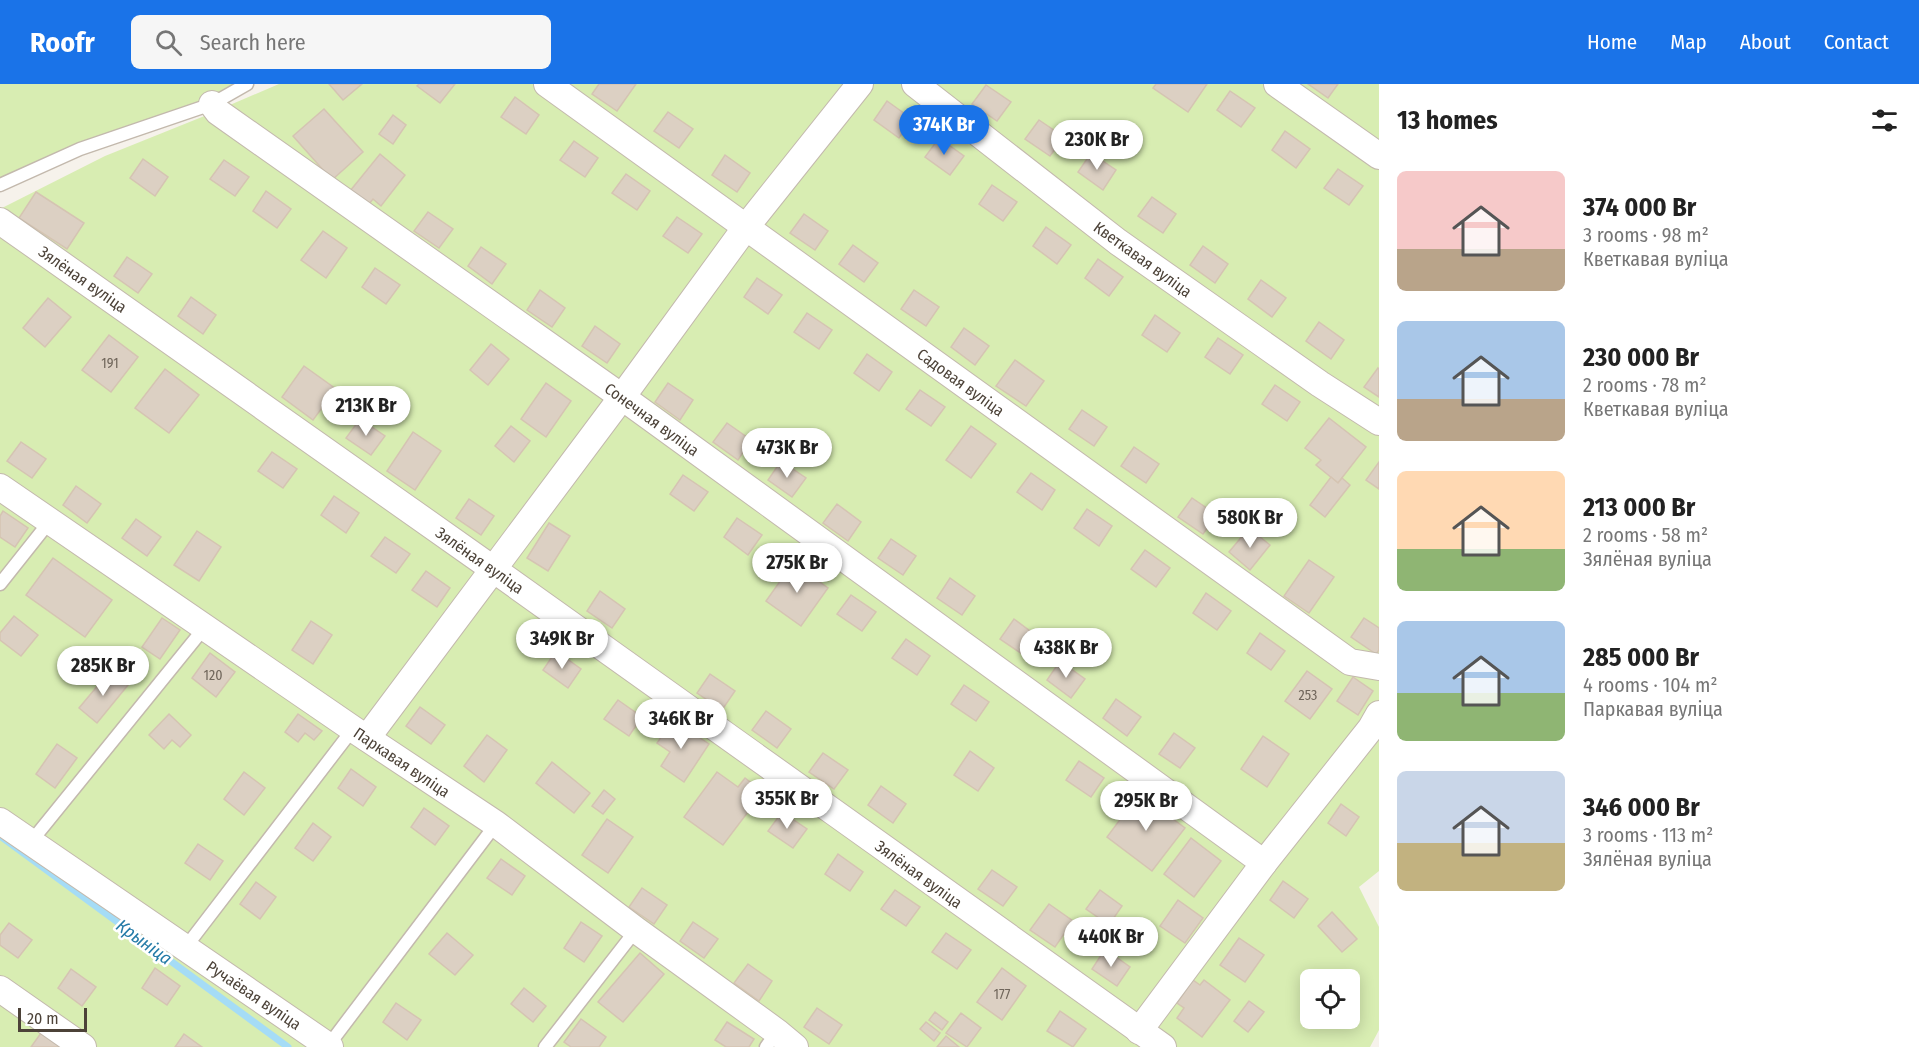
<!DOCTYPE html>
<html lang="en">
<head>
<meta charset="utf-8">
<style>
  :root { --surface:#fff; --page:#f6f6f6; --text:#222; --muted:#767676; --accent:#1a73e8 }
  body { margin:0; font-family:"Fira Sans Condensed",sans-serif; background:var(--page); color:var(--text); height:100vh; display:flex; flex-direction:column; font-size:22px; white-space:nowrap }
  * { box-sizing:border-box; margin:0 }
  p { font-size:20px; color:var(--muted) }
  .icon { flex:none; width:33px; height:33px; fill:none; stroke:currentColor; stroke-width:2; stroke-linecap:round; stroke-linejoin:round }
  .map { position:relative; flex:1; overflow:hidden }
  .details { display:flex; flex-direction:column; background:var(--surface); width:540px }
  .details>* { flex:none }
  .controls { position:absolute; left:1300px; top:885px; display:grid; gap:12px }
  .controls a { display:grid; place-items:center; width:60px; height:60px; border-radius:9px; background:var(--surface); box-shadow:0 3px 15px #0003; font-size:30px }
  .scale { position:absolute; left:18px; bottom:15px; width:69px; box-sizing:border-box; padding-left:6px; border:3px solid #4c4238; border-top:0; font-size:16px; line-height:21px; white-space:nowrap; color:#4c4238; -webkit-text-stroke:4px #fff; paint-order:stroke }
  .price { position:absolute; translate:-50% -51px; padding:0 14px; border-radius:21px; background:#fff; color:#222; font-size:20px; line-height:39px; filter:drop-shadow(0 2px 3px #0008) }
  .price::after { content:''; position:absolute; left:50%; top:36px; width:18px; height:14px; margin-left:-9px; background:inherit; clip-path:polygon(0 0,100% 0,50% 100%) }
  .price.on { background:var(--accent); color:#fff }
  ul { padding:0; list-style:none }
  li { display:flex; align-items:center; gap:18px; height:150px; padding:0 18px }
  li span { display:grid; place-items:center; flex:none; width:168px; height:120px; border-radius:9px; color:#555 }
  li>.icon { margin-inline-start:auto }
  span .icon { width:72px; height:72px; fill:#fffc; stroke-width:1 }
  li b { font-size:26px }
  h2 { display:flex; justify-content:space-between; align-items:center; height:72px; padding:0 18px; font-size:26px }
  header { display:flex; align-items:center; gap:36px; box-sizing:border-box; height:84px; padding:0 30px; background:var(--accent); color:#fff }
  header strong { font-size:28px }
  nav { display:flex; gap:33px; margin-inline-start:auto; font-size:21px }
  .search { width:420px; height:54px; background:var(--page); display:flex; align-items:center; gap:15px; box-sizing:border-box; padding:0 21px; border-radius:9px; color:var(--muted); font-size:22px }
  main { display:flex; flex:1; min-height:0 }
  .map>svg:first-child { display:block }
  .green { fill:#d8edb2; fill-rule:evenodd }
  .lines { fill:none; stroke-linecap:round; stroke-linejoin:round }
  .stream { stroke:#a5dcf6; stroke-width:7 }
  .building { fill:#dcd0c3; stroke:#d5c4b2; stroke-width:1.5 }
  .lane-casing { stroke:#c3b9ad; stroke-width:15 }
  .street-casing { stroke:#c3b9ad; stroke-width:28 }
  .lane { stroke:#fff; stroke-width:12 }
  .street { stroke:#fff; stroke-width:26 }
  .labels { text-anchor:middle; stroke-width:5; stroke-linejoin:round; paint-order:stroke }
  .number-label { font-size:14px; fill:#70665b }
  .street-label { font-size:16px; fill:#4c4238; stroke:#fff }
  .water-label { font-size:18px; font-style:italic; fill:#257ba7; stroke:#fff }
</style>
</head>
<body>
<header>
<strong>Roofr</strong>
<div class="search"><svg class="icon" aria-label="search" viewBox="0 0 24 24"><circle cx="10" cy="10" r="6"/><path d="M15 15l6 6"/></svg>Search here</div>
<nav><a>Home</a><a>Map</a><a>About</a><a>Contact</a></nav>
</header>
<main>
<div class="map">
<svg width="1379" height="963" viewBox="0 0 1379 963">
  <rect width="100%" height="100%" fill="#f6f2eb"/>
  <!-- green -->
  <g class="green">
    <polygon points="0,0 247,0 0,101"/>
    <path d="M 279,0 L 1379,0 L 1379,787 L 1359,803 L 1379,843 L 1379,946 L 1370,963 L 0,963 L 0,125 L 105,72 L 202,33 ZM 1311,896 L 1350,896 L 1350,934 L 1311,934 Z"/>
  </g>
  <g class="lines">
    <!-- stream -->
    <polyline class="stream" points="0,752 288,963"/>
  </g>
  <!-- building -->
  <g class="building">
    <polygon points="329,0 362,0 343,16"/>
    <polygon points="419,0 455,0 440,19 417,2"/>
    <polygon points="599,0 636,0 617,27 592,10"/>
    <polygon points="1156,0 1207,0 1188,28 1153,4"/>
    <polygon points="1308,0 1338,0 1328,14"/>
    <polygon points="986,1 1011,18 997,37 972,20"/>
    <polygon points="1230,7 1255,24 1241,43 1217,26"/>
    <polygon points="515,13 539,31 526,50 501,33"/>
    <polygon points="887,17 912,35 899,54 874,36"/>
    <polygon points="324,25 363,68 332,96 293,52"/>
    <polygon points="668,28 693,45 679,64 654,47"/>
    <polygon points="393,31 406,41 393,60 379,50"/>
    <polygon points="1039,36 1064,53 1050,72 1025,55"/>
    <polygon points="1285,47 1310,65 1296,84 1272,66"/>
    <polygon points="939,54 964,72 950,91 925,73"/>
    <polygon points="574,57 598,74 585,93 560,76"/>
    <polygon points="1091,69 1116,86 1103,106 1078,88"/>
    <polygon points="380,70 405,91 381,122 373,115 364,126 346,112"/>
    <polygon points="725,71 750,89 737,108 712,91"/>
    <polygon points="143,75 168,93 155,112 130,94"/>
    <polygon points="224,76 249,93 235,112 210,95"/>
    <polygon points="1338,85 1363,102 1349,121 1324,104"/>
    <polygon points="626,90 650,107 637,126 612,109"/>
    <polygon points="992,101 1017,118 1003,137 979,120"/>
    <polygon points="266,107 291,125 277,144 253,127"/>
    <polygon points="36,108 84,139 67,165 19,134"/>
    <polygon points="1152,113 1176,130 1163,149 1138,132"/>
    <polygon points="428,128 453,145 439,164 414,147"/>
    <polygon points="804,130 828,147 815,166 790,149"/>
    <polygon points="677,133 702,150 688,169 663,152"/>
    <polygon points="1046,143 1071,161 1057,180 1033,162"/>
    <polygon points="323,147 347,164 326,194 301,176"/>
    <polygon points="853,161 878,179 864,198 839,180"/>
    <polygon points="1203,162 1228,180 1215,199 1190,181"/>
    <polygon points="481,163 506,180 492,200 468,182"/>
    <polygon points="127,173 152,190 138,209 114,192"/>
    <polygon points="1098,175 1123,193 1109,212 1085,194"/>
    <polygon points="375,184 400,201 386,220 362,203"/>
    <polygon points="757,194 782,211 768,230 744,213"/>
    <polygon points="1261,196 1286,214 1272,233 1248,215"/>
    <polygon points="540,206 565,224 552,243 527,226"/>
    <polygon points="914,206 939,223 926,242 901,225"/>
    <polygon points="191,213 216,231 203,250 178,232"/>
    <polygon points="48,214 71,233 45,263 23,244"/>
    <polygon points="807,229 832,246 819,265 794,248"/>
    <polygon points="1155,231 1180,249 1167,268 1142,251"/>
    <polygon points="1319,238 1344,256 1331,275 1306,257"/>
    <polygon points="595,242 620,260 607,279 582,262"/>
    <polygon points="964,244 989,262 975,281 951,263"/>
    <polygon points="109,251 138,273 111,308 82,286"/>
    <polygon points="1218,254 1243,271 1230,290 1205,273"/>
    <polygon points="491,260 509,275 488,301 470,286"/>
    <polygon points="867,270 892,288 879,307 854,289"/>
    <polygon points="1015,276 1044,297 1026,322 996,302"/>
    <polygon points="304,282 336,305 313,336 282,313"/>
    <polygon points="1378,284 1379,285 1379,313 1364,303"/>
    <polygon points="165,285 199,311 169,349 135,324"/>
    <polygon points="546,299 571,317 546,353 521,335"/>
    <polygon points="668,299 693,316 680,336 655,318"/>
    <polygon points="1275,301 1300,318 1287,337 1262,320"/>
    <polygon points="920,306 945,323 931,342 906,325"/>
    <polygon points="1082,326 1107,343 1094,362 1069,345"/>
    <polygon points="1329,334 1366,363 1338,399 1316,381 1321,376 1305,364"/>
    <polygon points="360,335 385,352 371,371 346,354"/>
    <polygon points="727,339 751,356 738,376 713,358"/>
    <polygon points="511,342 530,357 514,378 495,362"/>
    <polygon points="971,342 996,360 971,394 946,376"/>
    <polygon points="413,348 441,367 415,406 387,387"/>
    <polygon points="21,358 46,375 32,394 7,377"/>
    <polygon points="1134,363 1159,380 1146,399 1121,382"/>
    <polygon points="272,368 297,385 283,404 258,387"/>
    <polygon points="781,377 806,394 792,413 768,396"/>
    <polygon points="1379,378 1379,405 1366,396"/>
    <polygon points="1031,389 1055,406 1042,426 1017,408"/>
    <polygon points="683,391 708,408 694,427 670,410"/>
    <polygon points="1331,393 1338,399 1342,394 1350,401 1325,433 1310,421"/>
    <polygon points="76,402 101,420 87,439 63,421"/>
    <polygon points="334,412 359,429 346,449 321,431"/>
    <polygon points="1192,414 1217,431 1203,450 1178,433"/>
    <polygon points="469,415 494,432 481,451 456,434"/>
    <polygon points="837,420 861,438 848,457 823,439"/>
    <polygon points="1087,425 1112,442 1099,462 1074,444"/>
    <polygon points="3,427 28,444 15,463 0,453 0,432"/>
    <polygon points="737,434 762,451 748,471 724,453"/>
    <polygon points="136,435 161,453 147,472 122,454"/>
    <polygon points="549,439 570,452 548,487 527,474"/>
    <polygon points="1249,444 1270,461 1250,486 1229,468"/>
    <polygon points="197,447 221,463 199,497 174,481"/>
    <polygon points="385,453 410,470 396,489 371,472"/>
    <polygon points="891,455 916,472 903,491 878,474"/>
    <polygon points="1145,466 1170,484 1156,503 1131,485"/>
    <polygon points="53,474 112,516 85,553 26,511"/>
    <polygon points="1309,476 1334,493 1309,529 1284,512"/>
    <polygon points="793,479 828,504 801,542 766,517"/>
    <polygon points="426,487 450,504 437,523 412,506"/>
    <polygon points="950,494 975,512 962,531 937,514"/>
    <polygon points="600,507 625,525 612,544 587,527"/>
    <polygon points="1206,509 1231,527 1217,546 1193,529"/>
    <polygon points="851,511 876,528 862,547 837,530"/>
    <polygon points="14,532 38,551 21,572 0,556 0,549"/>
    <polygon points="162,534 180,546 160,575 142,563"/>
    <polygon points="1364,534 1379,544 1379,566 1376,570 1351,553"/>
    <polygon points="1014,535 1038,553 1025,572 1000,555"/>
    <polygon points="311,537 332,551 313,580 292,566"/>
    <polygon points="1260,549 1285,567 1271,586 1247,569"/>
    <polygon points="906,555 930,572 917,591 892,574"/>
    <polygon points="556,567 581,585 568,604 543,586"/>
    <polygon points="210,569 235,588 216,613 192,594"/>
    <polygon points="1060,577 1085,595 1071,614 1047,596"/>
    <polygon points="110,587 128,601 97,639 79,624"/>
    <polygon points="1307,587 1332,605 1310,635 1285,617"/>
    <polygon points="710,590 735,607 722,626 697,609"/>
    <polygon points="1353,593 1373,607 1358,631 1337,617"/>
    <polygon points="964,601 989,618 976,637 951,620"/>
    <polygon points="1116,615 1141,633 1127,652 1103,634"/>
    <polygon points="618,616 642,633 629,652 604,635"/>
    <polygon points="420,623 445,641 431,660 406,642"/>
    <polygon points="766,627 791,645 777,664 752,646"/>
    <polygon points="169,630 191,651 180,663 172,656 164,665 149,651"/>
    <polygon points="298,630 322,647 314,656 305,649 298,658 285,648"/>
    <polygon points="673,636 709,660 684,698 661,682 670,668 657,659"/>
    <polygon points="1174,649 1195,664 1180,684 1159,670"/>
    <polygon points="487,651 507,666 484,698 464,682"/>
    <polygon points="1263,652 1289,670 1267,703 1241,685"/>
    <polygon points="57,660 77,674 55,704 36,690"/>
    <polygon points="970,667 994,684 978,707 954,691"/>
    <polygon points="823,669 848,686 834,705 809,688"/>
    <polygon points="1079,677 1104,694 1091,713 1066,696"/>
    <polygon points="552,678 590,709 574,729 536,699"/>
    <polygon points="351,685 376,703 363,722 338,704"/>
    <polygon points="244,688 265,704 244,731 224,715"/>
    <polygon points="717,688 738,703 745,694 763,708 723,761 684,733"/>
    <polygon points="881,702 906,720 893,739 868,721"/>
    <polygon points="604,706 615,715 603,730 592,722"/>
    <polygon points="1139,710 1185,744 1152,787 1107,753"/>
    <polygon points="1341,720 1359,733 1346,752 1328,739"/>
    <polygon points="424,724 449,742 435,761 411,743"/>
    <polygon points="782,728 807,745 793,764 768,747"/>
    <polygon points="607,735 633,753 608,789 582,771"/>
    <polygon points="313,739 331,753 313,777 295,764"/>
    <polygon points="1191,754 1221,777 1194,813 1164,790"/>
    <polygon points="198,760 223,777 210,796 185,779"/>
    <polygon points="838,770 863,788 850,807 825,790"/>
    <polygon points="501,775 525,792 512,811 487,794"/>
    <polygon points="992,786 1017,803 1003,822 978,805"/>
    <polygon points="1283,797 1308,815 1294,834 1270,816"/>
    <polygon points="256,798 276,813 260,835 240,820"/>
    <polygon points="642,804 667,821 654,840 629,823"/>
    <polygon points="895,806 920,823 906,842 881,825"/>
    <polygon points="1100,806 1122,822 1109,841 1086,825"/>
    <polygon points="1178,816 1203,834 1185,859 1160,842"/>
    <polygon points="1049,820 1073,837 1055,863 1030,846"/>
    <polygon points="1332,828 1357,855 1342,868 1318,842"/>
    <polygon points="581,838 602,852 584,878 564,864"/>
    <polygon points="693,838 718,855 704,874 680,857"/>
    <polygon points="9,839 32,856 18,874 0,861 0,851"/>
    <polygon points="447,849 473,871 455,891 429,870"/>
    <polygon points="946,849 971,866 957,885 932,868"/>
    <polygon points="1239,854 1264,871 1245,898 1220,881"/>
    <polygon points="1105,865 1130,883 1117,902 1092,885"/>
    <polygon points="640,869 664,890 623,938 598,918"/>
    <polygon points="748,880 772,897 759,917 734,899"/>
    <polygon points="155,884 180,902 167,921 142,904"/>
    <polygon points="1002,884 1026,902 1002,936 977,918"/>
    <polygon points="71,885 96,903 82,922 58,904"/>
    <polygon points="1193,896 1200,901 1204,896 1230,916 1202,953 1177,934 1184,924 1177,919"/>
    <polygon points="524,904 546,922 533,938 511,920"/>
    <polygon points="1249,917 1264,928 1248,948 1234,937"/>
    <polygon points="396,919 421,936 407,956 383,938"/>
    <polygon points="817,924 842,941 829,960 804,943"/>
    <polygon points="1060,927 1086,945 1073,963 1047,947"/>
    <polygon points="935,928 948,938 942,946 929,936"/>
    <polygon points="961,929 981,944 967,963 946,949"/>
    <polygon points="581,935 606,953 599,963 571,963 564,958"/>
    <polygon points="727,938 754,955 749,963 726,963 715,956"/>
    <polygon points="926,938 940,949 934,957 920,945"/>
    <polygon points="41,949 59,961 58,963 31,963"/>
    <polygon points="184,950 202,963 175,963"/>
    <polygon points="946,952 959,963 937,963"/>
  </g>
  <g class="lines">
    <!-- lane casing -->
    <g class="lane-casing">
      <g id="lane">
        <polyline points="0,101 80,65 212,20 247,0"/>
        <polyline points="0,500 50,437"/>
        <polyline points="30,759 205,543"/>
        <polyline points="185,864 353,645"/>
        <polyline points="328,962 496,740"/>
        <polyline points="545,963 636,846"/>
        <polyline points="766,963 777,948"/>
      </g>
    </g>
    <!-- street casing -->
    <g class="street-casing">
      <g id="street">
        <polyline points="547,0 1350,578 1379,583"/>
        <polyline points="915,0 1118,158 1320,300 1379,338"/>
        <polyline points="1277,0 1379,72"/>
        <polyline points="212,20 218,28 622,313 1264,779"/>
        <polyline points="0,137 493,485 1163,963"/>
        <polyline points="0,403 353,645 496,740 636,846 777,948 795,963"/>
        <polyline points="367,654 622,313 746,143 860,0"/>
        <polyline points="0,737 330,963"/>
        <polyline points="0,905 83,963"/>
        <polyline points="1139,947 1264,779 1371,644 1379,630"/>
      </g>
    </g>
    <!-- lane -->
    <use href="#lane" class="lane"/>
    <!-- street -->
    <use href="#street" class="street"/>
  </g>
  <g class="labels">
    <!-- number labels -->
    <g class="number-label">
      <text x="110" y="284">191</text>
      <text x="213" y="596">120</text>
      <text x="1308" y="616">253</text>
      <text x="1002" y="915">177</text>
    </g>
    <!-- street labels -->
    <g class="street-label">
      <text transform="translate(1143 175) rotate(36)" y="6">Кветкавая вуліца</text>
      <text transform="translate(83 195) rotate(35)" y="6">Зялёная вуліца</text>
      <text transform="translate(961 298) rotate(36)" y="6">Садовая вуліца</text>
      <text transform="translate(652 335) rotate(36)" y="6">Сонечная вуліца</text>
      <text transform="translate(480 476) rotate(35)" y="6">Зялёная вуліца</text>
      <text transform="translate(402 678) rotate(34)" y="6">Паркавая вуліца</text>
      <text transform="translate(919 790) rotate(36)" y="6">Зялёная вуліца</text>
      <text transform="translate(254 911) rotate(34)" y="6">Ручаёвая вуліца</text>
    </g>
    <!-- water labels -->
    <g class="water-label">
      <text transform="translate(144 858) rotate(36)" y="6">Крыніца</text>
    </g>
  </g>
</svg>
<div class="controls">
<a><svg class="icon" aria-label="locate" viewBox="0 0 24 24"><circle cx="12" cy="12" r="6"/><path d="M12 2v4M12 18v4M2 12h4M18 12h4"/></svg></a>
</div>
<div class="scale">20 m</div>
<b class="price on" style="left:944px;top:72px">374K Br</b>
<b class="price" style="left:1097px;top:87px">230K Br</b>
<b class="price" style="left:366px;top:353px">213K Br</b>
<b class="price" style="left:787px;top:395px">473K Br</b>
<b class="price" style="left:1250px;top:465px">580K Br</b>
<b class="price" style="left:797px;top:510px">275K Br</b>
<b class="price" style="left:562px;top:586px">349K Br</b>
<b class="price" style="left:1066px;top:595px">438K Br</b>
<b class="price" style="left:103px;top:613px">285K Br</b>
<b class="price" style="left:681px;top:666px">346K Br</b>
<b class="price" style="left:787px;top:746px">355K Br</b>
<b class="price" style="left:1146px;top:748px">295K Br</b>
<b class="price" style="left:1111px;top:884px">440K Br</b>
</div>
<section class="details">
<h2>13 homes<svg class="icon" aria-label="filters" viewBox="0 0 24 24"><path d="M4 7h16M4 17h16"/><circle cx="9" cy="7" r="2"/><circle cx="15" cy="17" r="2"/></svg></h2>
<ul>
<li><span style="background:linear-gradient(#f6c9c9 65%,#b9a48a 0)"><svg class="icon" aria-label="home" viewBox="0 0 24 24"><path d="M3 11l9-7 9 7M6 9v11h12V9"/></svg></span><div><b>374 000 Br</b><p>3 rooms · 98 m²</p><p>Кветкавая вуліца</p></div></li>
<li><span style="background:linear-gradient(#a9c7e8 65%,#b9a48a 0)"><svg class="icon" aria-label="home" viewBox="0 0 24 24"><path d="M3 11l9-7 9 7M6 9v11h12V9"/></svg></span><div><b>230 000 Br</b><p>2 rooms · 78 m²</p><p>Кветкавая вуліца</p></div></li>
<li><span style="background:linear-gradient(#ffd9b3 65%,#8fb573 0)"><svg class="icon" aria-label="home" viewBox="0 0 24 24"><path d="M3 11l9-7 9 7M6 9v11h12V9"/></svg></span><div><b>213 000 Br</b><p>2 rooms · 58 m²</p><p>Зялёная вуліца</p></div></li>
<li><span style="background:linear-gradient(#a9c7e8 60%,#8fb573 0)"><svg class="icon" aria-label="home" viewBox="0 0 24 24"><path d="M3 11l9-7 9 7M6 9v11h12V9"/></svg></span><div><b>285 000 Br</b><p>4 rooms · 104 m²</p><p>Паркавая вуліца</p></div></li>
<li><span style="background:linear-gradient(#c9d6e8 60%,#c2b280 0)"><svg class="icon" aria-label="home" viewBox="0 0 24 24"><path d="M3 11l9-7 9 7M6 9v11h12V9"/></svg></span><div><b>346 000 Br</b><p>3 rooms · 113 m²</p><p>Зялёная вуліца</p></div></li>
</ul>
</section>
</main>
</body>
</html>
